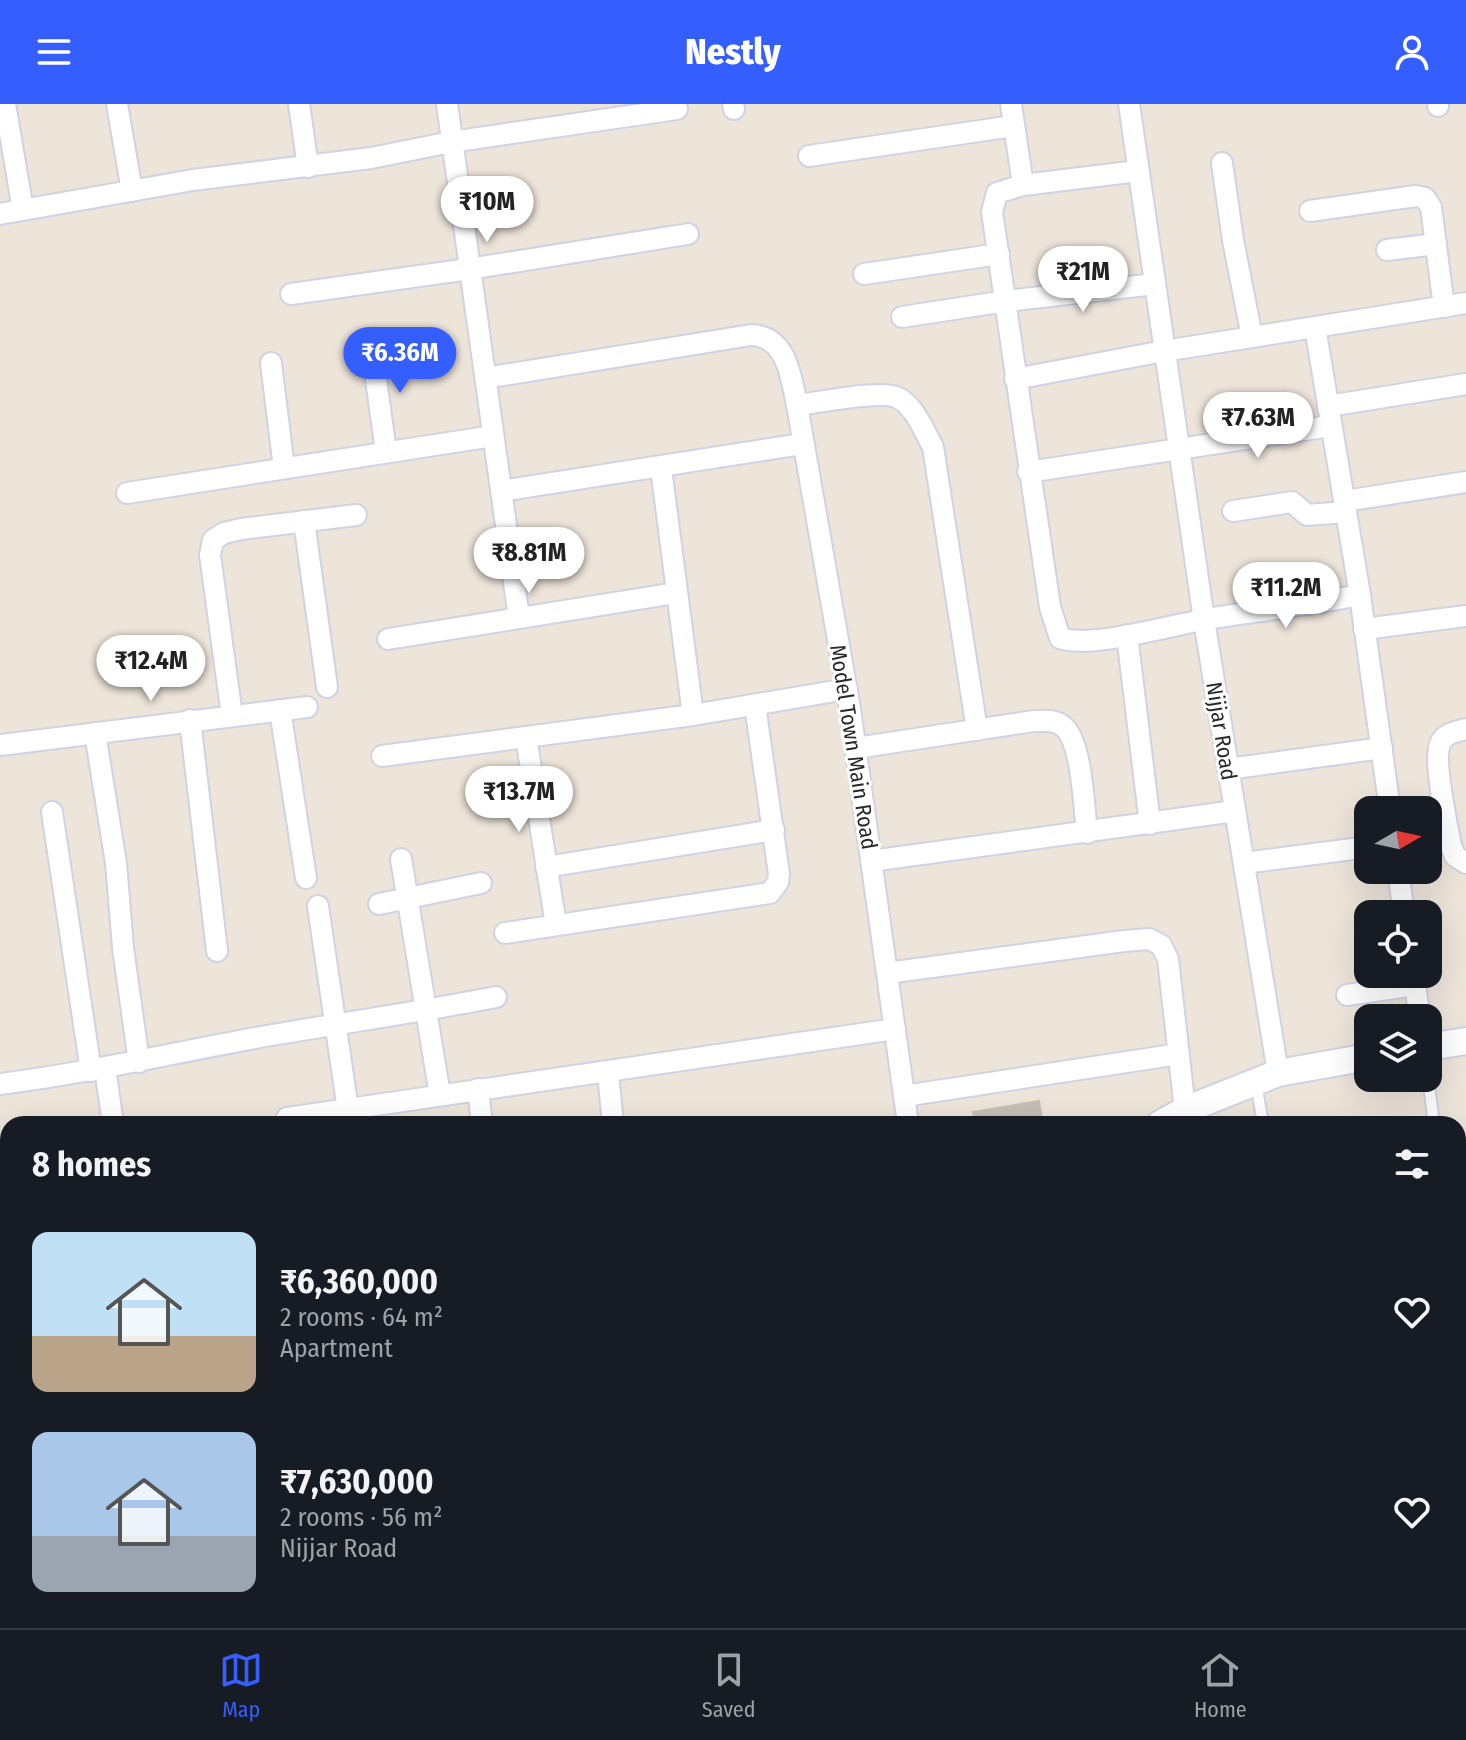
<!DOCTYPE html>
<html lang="en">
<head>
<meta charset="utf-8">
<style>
  :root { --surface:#171b24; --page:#20242c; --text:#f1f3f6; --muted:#9ea1a6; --line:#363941; --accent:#355eff }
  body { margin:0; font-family:"Fira Sans Condensed",sans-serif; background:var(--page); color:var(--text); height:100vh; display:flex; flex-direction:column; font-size:30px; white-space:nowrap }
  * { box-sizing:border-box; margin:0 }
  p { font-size:26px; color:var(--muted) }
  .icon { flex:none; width:44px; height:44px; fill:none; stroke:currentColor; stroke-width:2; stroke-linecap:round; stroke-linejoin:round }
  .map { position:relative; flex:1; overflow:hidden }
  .side { position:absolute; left:0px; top:1012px; width:1466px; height:512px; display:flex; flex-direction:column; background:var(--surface); border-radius:24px 24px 0 0; box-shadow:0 8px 32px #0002 }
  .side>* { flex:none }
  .needle { width:52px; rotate:81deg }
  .buttons { position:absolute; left:1354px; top:692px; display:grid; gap:16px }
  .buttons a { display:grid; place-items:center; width:88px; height:88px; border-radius:16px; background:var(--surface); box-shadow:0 8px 32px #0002; font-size:40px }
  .price { position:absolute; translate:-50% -68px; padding:0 18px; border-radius:28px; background:#fff; color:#222; font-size:26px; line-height:52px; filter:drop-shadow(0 2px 4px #0008) }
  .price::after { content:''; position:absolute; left:50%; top:48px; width:24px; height:18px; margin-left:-12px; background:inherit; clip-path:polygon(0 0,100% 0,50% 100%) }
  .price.current { background:var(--accent); color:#fff }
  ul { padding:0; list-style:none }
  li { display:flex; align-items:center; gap:24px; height:200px; padding:0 32px }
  li span { display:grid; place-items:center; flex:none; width:224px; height:160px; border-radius:16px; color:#555 }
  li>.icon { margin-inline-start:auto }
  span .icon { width:96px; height:96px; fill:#fffc; stroke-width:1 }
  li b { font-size:34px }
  h2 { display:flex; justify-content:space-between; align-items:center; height:96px; padding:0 32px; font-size:34px }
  header { display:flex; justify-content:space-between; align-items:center; height:104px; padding:0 32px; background:var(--accent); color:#fff; font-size:36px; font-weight:800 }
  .menu { display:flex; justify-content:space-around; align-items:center; height:112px; border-top:2px solid var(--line); background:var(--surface); font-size:22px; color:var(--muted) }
  .menu a { display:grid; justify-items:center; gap:4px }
  .menu .current { color:var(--accent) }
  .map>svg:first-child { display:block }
  .building { fill:#c4beb7; stroke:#c8c0b3; stroke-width:2 }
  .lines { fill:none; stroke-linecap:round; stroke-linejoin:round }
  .service-casing { stroke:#cfd3e4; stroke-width:14 }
  .minor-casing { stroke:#cfd3e4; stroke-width:24 }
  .tertiary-casing { stroke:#cfd3e4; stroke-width:30 }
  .service { stroke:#fff; stroke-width:10 }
  .minor { stroke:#fff; stroke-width:20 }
  .tertiary { stroke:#fff; stroke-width:26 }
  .labels { text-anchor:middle; stroke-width:6; stroke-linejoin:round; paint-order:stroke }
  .street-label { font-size:22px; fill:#292929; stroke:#fff }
</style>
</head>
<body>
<header><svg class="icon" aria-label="menu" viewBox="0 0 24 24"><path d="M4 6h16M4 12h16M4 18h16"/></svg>Nestly<svg class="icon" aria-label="person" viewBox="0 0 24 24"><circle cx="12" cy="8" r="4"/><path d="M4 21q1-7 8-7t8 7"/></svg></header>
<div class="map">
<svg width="1466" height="1524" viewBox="0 0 1466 1524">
  <rect width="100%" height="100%" fill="#ede4da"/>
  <!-- building -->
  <polygon class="building" points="1039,997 1043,1020 975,1020 973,1008"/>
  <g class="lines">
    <!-- service casing -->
    <g class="service-casing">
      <g id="service">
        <polyline points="1428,974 1434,1020"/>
        <polyline points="1256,979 1263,1020"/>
        <polyline points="1296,1516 1297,1524"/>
        <polyline points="1413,1516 1414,1524"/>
      </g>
    </g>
    <!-- minor casing -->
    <g class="minor-casing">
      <g id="minor">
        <polyline points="5,0 23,106"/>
        <polyline points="117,0 132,87"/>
        <polyline points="299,0 308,63"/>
        <polyline points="447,0 519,514"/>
        <polyline points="733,0 734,5"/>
        <polyline points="1011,0 1023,81"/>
        <polyline points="1129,0 1204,516 1278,969"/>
        <polyline points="1438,0 1438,2"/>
        <polyline points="809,52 1013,22"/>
        <polyline points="1222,59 1233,136 1252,233"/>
        <path d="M 1138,67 L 1023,81 L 997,89 L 992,108 L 1050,503 L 1060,534 C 1090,545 1172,521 1207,515 C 1258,507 1309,501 1360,491"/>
        <polyline points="1310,107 1416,92 1425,94 1431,103 1444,203"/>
        <polyline points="0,110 193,76 371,54 451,38 677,5"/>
        <polyline points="1387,146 1436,140"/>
        <polyline points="864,170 999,150"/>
        <polyline points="291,190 469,165 688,130"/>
        <polyline points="902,213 1006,197 1155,180"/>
        <polyline points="1315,223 1360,491 1390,706"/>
        <polyline points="371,239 386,348"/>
        <polyline points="271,259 284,364"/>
        <path d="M 485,274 L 751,231 C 787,232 791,273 797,301 L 850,605 L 908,1020"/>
        <polyline points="1015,275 1164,247 1466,199"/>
        <path d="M 797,301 C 819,299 877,286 896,293 C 914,300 924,327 933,343 L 977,626"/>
        <polyline points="1328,302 1466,280"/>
        <polyline points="661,364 693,611"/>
        <polyline points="1028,368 1330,322"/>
        <polyline points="501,387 802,340"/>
        <polyline points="127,389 493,332"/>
        <polyline points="1345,397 1466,378"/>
        <polyline points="1233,407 1292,398 1307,411 1346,408"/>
        <polyline points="304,417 327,583"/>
        <polyline points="1364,525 1466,512"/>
        <polyline points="1127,531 1150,720"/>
        <polyline points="388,535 676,489"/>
        <polyline points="280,606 306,774"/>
        <polyline points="232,612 210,451 213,436 224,429 241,425 356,411"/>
        <polyline points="190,616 217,847"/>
        <path d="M 1466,625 C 1456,628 1444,629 1440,640 C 1433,657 1447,720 1451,742 L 1455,752 L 1466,759"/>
        <polyline points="95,629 116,759 123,844 139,958"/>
        <polyline points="526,633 556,821"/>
        <polyline points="0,641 307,603"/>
        <path d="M 856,644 L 1034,617 C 1045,617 1055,615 1064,623 C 1082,639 1084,704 1087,729"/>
        <polyline points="382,652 693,611 847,585"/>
        <polyline points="1228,665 1382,644"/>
        <polyline points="52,708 91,967"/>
        <polyline points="401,755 440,991"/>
        <polyline points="871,757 1235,707"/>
        <polyline points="1244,759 1368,743"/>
        <polyline points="546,763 774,726"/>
        <polyline points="1398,766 1404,810"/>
        <polyline points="379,800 481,779"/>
        <polyline points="318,802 348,1006"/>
        <polyline points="505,829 770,789 778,778 779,770 755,601"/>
        <polyline points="887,869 1124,837 1149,835 1161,841 1168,855 1185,1006"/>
        <polyline points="1413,870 1420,914"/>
        <polyline points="1347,891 1415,881"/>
        <polyline points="105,964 113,1020"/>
        <polyline points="608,969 613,1020"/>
        <path d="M 0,980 C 96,968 189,945 284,929 C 355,917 425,907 496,893"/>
        <polyline points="478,985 482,1020"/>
        <polyline points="904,992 1179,950"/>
        <polyline points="287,1014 895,925"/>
        <polyline points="0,1093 8,1092"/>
        <polyline points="0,1210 8,1272"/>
        <polyline points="0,1299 8,1298"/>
        <polyline points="0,1496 8,1495"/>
        <polyline points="85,1516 86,1524"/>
        <polyline points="374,1516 375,1524"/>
        <polyline points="509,1516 510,1516"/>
        <polyline points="997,1516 998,1524"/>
        <polyline points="1138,1516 1139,1524"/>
      </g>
    </g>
    <!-- tertiary casing -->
    <g class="tertiary-casing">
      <g id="tertiary">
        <polyline points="1428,943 1466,937"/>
        <polyline points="1160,1020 1185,1006 1278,969 1368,953"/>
        <polyline points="312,1524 323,1516"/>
      </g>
    </g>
    <!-- service -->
    <use href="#service" class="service"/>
    <!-- minor -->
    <use href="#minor" class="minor"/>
    <!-- tertiary -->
    <use href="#tertiary" class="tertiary"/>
  </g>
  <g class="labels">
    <!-- street labels -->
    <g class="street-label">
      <text transform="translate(1222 627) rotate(81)" y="8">Nijjar Road</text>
      <text transform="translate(854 643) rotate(81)" y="8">Model Town Main Road</text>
    </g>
  </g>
</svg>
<div class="buttons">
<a><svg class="needle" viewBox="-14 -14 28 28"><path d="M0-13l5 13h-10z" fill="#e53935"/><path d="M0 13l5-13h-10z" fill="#9ea1a6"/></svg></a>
<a><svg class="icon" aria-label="locate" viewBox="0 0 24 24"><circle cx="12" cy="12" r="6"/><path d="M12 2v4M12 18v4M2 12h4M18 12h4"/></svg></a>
<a><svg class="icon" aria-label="layers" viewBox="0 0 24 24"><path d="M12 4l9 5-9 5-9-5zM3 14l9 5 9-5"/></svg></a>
</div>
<b class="price" style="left:487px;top:140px">₹10M</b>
<b class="price" style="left:1083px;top:210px">₹21M</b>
<b class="price current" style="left:400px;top:291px">₹6.36M</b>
<b class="price" style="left:1258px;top:356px">₹7.63M</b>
<b class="price" style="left:529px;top:491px">₹8.81M</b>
<b class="price" style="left:1286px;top:526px">₹11.2M</b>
<b class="price" style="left:151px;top:599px">₹12.4M</b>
<b class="price" style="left:519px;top:730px">₹13.7M</b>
<section class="side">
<h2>8 homes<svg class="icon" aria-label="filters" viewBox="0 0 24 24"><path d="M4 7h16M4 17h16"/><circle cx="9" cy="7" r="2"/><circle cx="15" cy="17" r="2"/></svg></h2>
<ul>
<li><span style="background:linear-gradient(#bfe0f5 65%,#b9a48a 0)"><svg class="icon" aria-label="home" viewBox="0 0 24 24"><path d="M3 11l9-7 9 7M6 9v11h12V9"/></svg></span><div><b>₹6,360,000</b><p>2 rooms · 64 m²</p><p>Apartment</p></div><svg class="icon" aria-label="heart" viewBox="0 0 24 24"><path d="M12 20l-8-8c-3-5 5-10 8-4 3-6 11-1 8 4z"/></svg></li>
<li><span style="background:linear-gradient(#a9c7e8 65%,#9aa5b1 0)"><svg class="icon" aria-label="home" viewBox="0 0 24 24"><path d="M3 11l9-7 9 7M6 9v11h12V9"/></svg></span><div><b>₹7,630,000</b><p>2 rooms · 56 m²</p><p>Nijjar Road</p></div><svg class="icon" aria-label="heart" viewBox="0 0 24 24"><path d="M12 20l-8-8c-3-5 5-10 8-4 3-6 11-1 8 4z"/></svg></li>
</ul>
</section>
</div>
<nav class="menu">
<a class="current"><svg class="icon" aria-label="map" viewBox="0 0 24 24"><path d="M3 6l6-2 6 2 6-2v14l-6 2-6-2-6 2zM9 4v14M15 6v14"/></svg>Map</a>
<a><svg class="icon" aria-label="saved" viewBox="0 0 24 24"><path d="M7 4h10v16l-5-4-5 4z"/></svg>Saved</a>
<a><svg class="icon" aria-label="home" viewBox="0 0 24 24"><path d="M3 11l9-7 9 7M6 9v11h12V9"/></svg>Home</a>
</nav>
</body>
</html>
